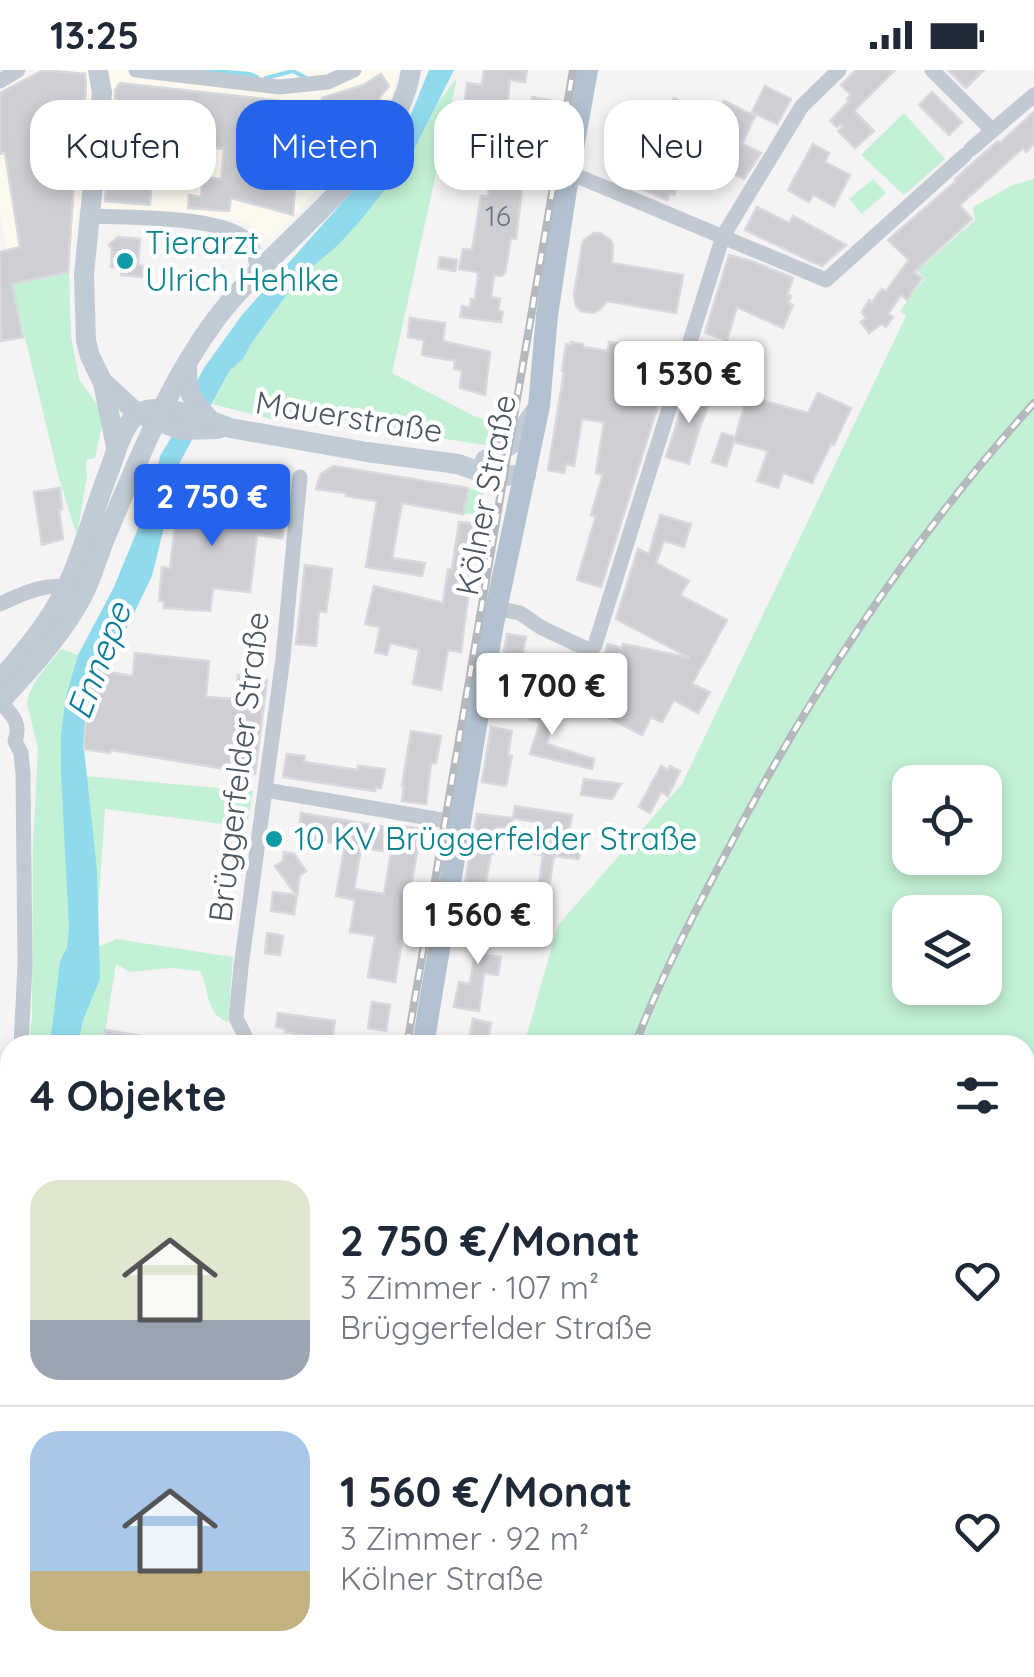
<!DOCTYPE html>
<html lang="de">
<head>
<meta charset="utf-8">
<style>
  :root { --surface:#fff; --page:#f2f2f3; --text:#1f2937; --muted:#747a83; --line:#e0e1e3; --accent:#2563eb }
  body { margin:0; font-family:Quicksand,sans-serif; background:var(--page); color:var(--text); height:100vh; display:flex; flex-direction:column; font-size:38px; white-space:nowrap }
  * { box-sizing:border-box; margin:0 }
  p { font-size:32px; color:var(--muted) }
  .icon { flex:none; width:55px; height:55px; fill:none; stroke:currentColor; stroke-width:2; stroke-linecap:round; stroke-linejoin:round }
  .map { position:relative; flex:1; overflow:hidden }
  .side { position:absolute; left:0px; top:965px; width:1035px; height:642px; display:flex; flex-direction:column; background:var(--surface); border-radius:30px 30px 0 0; box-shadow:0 5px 15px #0003 }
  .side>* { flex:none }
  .banner { position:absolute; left:30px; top:30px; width:975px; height:90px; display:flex; gap:20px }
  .tools { position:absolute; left:892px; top:695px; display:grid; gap:20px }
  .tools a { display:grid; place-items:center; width:110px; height:110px; border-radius:20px; background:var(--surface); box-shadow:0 5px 15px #0003; font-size:50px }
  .price { position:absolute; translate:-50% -85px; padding:0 22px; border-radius:10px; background:#fff; color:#222; font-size:32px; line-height:65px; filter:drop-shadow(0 2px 5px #0008) }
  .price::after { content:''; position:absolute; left:50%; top:60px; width:30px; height:22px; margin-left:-15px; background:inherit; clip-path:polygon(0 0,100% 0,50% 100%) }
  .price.active { background:var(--accent); color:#fff }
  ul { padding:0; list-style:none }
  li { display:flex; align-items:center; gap:30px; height:250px; padding:0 30px }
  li+li { border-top:2px solid var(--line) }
  li span { display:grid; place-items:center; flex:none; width:280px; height:200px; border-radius:30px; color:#555 }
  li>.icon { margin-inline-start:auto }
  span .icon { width:120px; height:120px; fill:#fffc; stroke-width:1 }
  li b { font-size:42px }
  h2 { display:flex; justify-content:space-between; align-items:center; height:120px; padding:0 30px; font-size:42px }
  .tag { padding:0 35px; border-radius:30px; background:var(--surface); box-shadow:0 5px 15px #0003; font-size:35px; line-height:90px }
  .tag.active { background:var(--accent); color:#fff }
  .status { display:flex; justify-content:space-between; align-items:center; height:70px; padding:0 50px; background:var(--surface); direction:ltr }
  .status svg { height:28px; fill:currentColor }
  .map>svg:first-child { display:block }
  .commercial { fill:#fdf9ef }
  .green { fill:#c3f1d5; fill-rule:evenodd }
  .water { fill:#90daee }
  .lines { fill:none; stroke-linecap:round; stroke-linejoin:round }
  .stream { stroke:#90daee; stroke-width:4 }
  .building { fill:#cdcfd5; stroke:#d7d9de; stroke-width:2.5; fill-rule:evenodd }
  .street { stroke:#c1cad2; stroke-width:15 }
  .secondary { stroke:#c1cbd6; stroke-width:20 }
  .primary { stroke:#b3c2d1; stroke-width:22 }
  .rail-casing { stroke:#b5b8bd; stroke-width:8 }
  .rail { stroke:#fff; stroke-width:4; stroke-dasharray:11; stroke-linecap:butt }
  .culture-dot { fill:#0f9aa8; stroke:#fff; stroke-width:4 }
  .labels { text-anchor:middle; stroke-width:9; stroke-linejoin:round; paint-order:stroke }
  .number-label { font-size:28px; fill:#6b747e }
  .culture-label { font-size:32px; fill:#0d838f; stroke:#fff; text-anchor:start }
  .street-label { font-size:32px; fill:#4a5661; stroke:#fff }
  .water-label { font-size:35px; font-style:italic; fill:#0c7c9b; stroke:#fff }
</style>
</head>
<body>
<div class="status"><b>13:25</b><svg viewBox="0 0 49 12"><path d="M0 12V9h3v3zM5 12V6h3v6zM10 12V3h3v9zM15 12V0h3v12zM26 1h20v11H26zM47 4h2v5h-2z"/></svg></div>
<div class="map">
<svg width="1034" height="1607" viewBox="0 0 1034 1607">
  <rect width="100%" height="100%" fill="#f5f3f3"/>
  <!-- commercial -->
  <polygon class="commercial" points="39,0 399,0 383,51 269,171 245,151 77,138 69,200 12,214 0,139 0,18"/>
  <!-- green -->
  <g class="green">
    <polygon points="457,8 392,303 474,346 502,356 500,367 492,376 311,349 271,349 212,334 230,300 243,288 251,274 298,209 410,88 439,31"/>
    <polygon points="904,43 945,89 904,125 861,85"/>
    <polygon points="873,109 886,123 862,144 849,129"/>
    <path d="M 1034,109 L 1034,1607 L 365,1607 L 367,1598 L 1025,1598 L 1025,975 L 524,975 L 558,855 L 682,714 L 906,246 L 900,241 L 925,208 L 917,201 L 975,150 L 973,137 L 1013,115 ZM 910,712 L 985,712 L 985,788 L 910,788 ZM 910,842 L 985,842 L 985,918 L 910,918 Z"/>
    <polygon points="69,201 71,266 79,309 98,336 102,355 95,388 86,390 87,405 77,466 59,408 12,214"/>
    <polygon points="468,418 484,422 482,440 479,444 463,444"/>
    <path d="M 61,579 L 78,585 C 65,629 60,658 61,704 L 253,721 L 247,757 L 105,739 L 96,872 L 100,876 L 116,869 L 233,887 L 228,952 C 205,944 210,920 200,901 L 172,898 L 130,902 L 116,894 L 103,975 L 28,975 L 32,948 L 33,773 L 38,679 L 27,633 C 30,612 48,596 61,579 Z"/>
    <polygon points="10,1431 10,1598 43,1598 41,1607 0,1607 0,1465"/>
  </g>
  <!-- water -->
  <g class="water">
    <polygon points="429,0 454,0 410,88 360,151 338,175 298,209 251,274 243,289 230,300 180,392 152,506 121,570 102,601 86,649 84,679 97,800 100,909 83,950 78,975 50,975 60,891 67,878 69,857 61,704 61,665 66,626 78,585 113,519 152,425 160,386 198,323 197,311 204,298 242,245 390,79 409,49"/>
    <polygon points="10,1448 10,1536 0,1598 0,1490"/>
  </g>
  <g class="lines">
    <!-- stream -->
    <g class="stream">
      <polyline points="203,0 250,4 257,7"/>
      <polyline points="266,8 293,1 308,9"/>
    </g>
  </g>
  <!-- building -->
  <g class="building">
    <polygon points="43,0 85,4 86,14 82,81 76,81 68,202 12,214 23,267 1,271 0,182 20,177 5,83 0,84 0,23"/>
    <polygon points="484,0 527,0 525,12 510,10 507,35 465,30 467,13 482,15"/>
    <polygon points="856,0 895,0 854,41 874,61 855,78 838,61 843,57 840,54 837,57 830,51 849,31 847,29 851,25 841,15"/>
    <polygon points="948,0 984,0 966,18"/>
    <polygon points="381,4 389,16 379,28 381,31 348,45 339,80 298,71 293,145 231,128 229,141 188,138 189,125 201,127 203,107 221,109 224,79 176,75 176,79 154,77 150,135 105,131 106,118 116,119 117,108 134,108 138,60 129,60 130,54 117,53 119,35 115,34 115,20 120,13 291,32 323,32 322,28 363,15"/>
    <polygon points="765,16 791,29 777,54 752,42"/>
    <polygon points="932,22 962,52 949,65 919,35"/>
    <polygon points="532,27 554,31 548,69 526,66 523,87 530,93 524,102 516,169 511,168 505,203 501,206 494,205 491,227 500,229 498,241 503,242 501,252 460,247 462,236 470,238 471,229 475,229 478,206 477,202 459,199 463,179 472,180 481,126 488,126 492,90 495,90 498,77 504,47 527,47"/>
    <polygon points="674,28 707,44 708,41 717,46 724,31 755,46 742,74 761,83 744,109 699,87 689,110 682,107 674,125 670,123 667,130 633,115 640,99 667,109 680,78 655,66 663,50 640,46 642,34 669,39"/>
    <polygon points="1034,42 1034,74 1026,82 1023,78 960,135 972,149 914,202 922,208 907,230 901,225 888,244 893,247 886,257 881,254 869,263 861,252 866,248 862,242 869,230 872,232 882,219 886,221 909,190 888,170 956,111 955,109 974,92 997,72 1001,72"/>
    <polygon points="610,59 636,63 633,88 607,85"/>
    <polygon points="813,74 829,83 825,92 850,105 834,136 813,125 809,132 788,120"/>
    <polygon points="757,137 789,153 793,146 846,175 822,196 808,190 745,160"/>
    <polygon points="594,163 600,163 611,170 613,175 612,193 683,205 676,243 607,231 599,240 593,243 581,241 576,236 574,224 582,176 584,170"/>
    <polygon points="118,167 140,169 138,195 143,196 142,207 121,205 121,198 111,197 112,179 109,175"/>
    <polygon points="729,185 754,192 793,208 787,225 791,226 788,233 793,235 783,258 737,237 727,270 705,263"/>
    <polygon points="440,187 457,190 455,201 438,198"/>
    <polygon points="410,248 445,253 443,271 490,282 485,325 460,318 462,300 454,299 455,291 422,285 424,270 408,267"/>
    <polygon points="571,272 583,274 583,277 608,281 609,272 674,284 601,517 577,510 596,446 591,445 603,404 596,403 604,352 582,349 574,396 566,394 564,403 548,400 564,302 562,301 566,274 571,275"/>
    <polygon points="688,319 713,326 700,356 689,394 666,387"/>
    <polygon points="818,323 851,338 834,375 831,374 812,413 783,403 778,418 757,411 768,381 734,372 747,326 808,343"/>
    <polygon points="722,363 735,367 726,396 712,392"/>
    <polygon points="333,396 468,418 463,444 402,433 392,488 425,493 422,506 366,497 377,431 346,426 346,423 316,419 321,404"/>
    <polygon points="60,418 62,439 59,440 63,469 42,475 34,422"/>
    <polygon points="196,421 227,424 227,430 240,431 240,438 273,443 273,452 284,454 282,468 257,465 250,522 213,518 210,541 164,538 164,531 159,531 162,497 170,498 175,456 169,456 175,424 196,426"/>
    <polygon points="660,445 691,454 684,477 664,471 656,493 689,511 680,525 727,550 692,614 710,622 698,643 674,630 662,652 651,647 642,665 587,637 608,574 622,578 623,574 690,588 616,549 638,479 649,484"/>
    <polygon points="459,452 480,454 477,473 473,473 467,512 470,512 461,582 448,580 441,620 413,614 419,580 390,573 387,585 375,582 380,557 365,554 374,516 443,533 448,499 452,499"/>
    <polygon points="305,495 332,499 326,542 319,541 316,576 296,574"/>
    <polygon points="507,564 526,567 521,591 502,591"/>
    <polygon points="135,583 209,591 206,627 235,629 238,605 267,610 255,704 111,680 110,683 84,679 86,649 93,621 102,601 133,606"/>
    <polygon points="534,630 556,634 547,674 594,689 592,699 530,684 540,652 530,650"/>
    <polygon points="491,657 512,661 508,685 512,686 506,716 482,712"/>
    <polygon points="411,661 441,666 436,693 431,693 426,734 402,731 404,716 402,716"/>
    <polygon points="287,684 305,686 304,692 358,700 358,696 385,699 381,718 376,717 375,721 283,707"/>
    <polygon points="661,696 668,700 670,696 680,701 668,726 661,722 650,743 639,737"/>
    <polygon points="584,709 621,714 612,729 581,725"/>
    <polygon points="515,736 572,745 567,772 585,775 578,789 554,786 549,817 539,815 543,785 535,784 540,753 513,748"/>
    <path d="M 301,743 L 398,759 L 398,755 L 421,759 L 395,912 L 368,907 L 375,866 L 350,862 L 355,830 L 336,826 L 345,775 L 298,768 ZM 361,778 L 391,782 L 384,824 L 354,819 Z"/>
    <polygon points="477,744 513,748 511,759 497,757 494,784 491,784 482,832 462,829"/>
    <polygon points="284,782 294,784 306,801 300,805 294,844 271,841 273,822 296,825 275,796 283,791"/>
    <polygon points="529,839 550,843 548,855 527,852"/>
    <polygon points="472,847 492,851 486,885 501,887 498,905 484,903 479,941 454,937 459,912 470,914 477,870 468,868"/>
    <polygon points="267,863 283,866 280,885 265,883"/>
    <polygon points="372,932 390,935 386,961 368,958"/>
    <polygon points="278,943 335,951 332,970 285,962 286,959 276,957"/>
    <polygon points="473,949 491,953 487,975 472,975 472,971 469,970"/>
    <polygon points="105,960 160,969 159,975 103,975"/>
  </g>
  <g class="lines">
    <!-- street -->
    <g class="street">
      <polyline points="136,0 279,17 328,12 354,0"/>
      <polyline points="932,0 992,60"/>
      <polyline points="0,11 18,0"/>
      <polyline points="971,79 1034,25"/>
      <polyline points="568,106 582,108 826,210 965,85"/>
      <path d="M 90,146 C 127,148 224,145 248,171 C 255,179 256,191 258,202"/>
      <path d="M 0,534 C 22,524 52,509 76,520"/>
      <polyline points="496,538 520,543 542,558 587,579 592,579 595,575 723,166 802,36 839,0"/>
      <path d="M 0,631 C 11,644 22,653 15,671 L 21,683 L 23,703 L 25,896 L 21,975"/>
      <polyline points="266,720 459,753"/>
      <polyline points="268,975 248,972 236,948 241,897 283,588 300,407"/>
      <polyline points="0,1094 10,1038"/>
    </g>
    <!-- secondary -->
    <g class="secondary">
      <polyline points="98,0 102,23 84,205 86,271 90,286 102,311 138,344 181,360 218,359"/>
      <path d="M 187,293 C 186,322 191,329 210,350"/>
      <polyline points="103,313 116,377"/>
      <polyline points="485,390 512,374 536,340"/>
      <path d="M 0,610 C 25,581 50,551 67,516 C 84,480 94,439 109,401 C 116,384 123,351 141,342 C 161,332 210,350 230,358 L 367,382 L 458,394 L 491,406 L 526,405"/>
      <path d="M 0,632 C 30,599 64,563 84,523 C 93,505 98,485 106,466 C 138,391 167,315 216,249 C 272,174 397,93 411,0"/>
    </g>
    <!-- primary -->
    <g class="primary">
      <polyline points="423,975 493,554 539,336 547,245 568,106 587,0"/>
      <polyline points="314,1607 316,1598"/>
    </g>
    <!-- rail casing -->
    <g class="rail-casing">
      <g id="rail">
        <polyline points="407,975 573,0"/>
        <path d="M 635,975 C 660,909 693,845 726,783 C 811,621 911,469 1034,333"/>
        <polyline points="300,1607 302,1598"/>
        <polyline points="483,1607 484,1598"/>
      </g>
    </g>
    <!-- rail -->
    <use href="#rail" class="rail"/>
  </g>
  <!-- markers -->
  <g class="culture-dot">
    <circle cx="125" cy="191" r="10"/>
    <circle cx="274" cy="769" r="10"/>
  </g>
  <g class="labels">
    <!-- number labels -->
    <g class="number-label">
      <text x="498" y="156">16</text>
    </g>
    <!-- culture labels -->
    <g class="culture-label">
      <text x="145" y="184">Tierarzt<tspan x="145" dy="37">Ulrich Hehlke</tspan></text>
      <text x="294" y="780">10 KV Brüggerfelder Straße</text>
    </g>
    <!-- street labels -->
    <g class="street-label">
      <text transform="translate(349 347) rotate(9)" y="11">Mauerstraße</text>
      <text transform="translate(486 425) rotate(-79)" y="11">Kölner Straße</text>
      <text transform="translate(239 697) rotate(-83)" y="11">Brüggerfelder Straße</text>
    </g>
    <!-- water labels -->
    <g class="water-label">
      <text transform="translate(99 591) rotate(-69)" y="12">Ennepe</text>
    </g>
  </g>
</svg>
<div class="tools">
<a><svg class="icon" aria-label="locate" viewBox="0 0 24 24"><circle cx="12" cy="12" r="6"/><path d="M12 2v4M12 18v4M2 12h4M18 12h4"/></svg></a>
<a><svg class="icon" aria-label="layers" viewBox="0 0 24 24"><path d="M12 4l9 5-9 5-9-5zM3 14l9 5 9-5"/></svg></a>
</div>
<b class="price" style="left:689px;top:356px">1 530 €</b>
<b class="price active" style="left:212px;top:479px">2 750 €</b>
<b class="price" style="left:552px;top:668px">1 700 €</b>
<b class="price" style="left:478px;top:897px">1 560 €</b>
<div class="banner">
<a class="tag">Kaufen</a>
<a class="tag active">Mieten</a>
<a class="tag">Filter</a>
<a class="tag">Neu</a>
</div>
<section class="side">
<h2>4 Objekte<svg class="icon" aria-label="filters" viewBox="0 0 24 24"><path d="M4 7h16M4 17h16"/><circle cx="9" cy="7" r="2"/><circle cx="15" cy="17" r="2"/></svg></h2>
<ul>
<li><span style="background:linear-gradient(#dfe7d0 70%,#9aa5b1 0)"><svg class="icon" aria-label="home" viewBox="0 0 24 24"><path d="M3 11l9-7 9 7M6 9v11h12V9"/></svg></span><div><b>2 750 €/Monat</b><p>3 Zimmer · 107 m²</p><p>Brüggerfelder Straße</p></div><svg class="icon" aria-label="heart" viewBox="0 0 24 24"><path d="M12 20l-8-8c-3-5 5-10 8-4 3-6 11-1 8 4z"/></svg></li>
<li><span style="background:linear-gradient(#a9c7e8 70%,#c2b280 0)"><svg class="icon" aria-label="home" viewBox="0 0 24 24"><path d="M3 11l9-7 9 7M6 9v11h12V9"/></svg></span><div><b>1 560 €/Monat</b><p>3 Zimmer · 92 m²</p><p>Kölner Straße</p></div><svg class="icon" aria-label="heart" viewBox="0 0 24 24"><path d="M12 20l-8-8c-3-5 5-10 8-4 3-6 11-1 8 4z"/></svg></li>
</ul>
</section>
</div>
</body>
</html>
